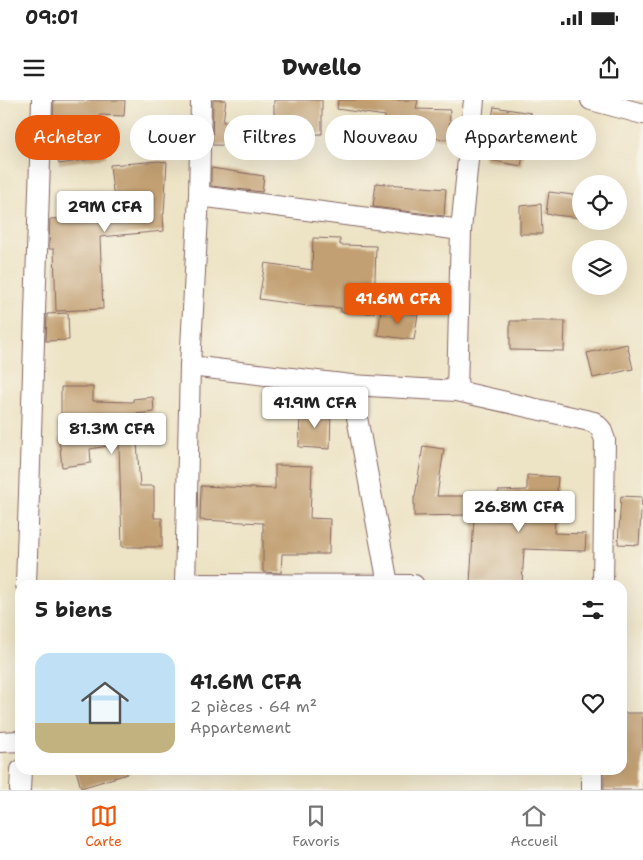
<!DOCTYPE html>
<html lang="fr">
<head>
<meta charset="utf-8">
<style>
  :root { --surface:#fff; --page:#f2f2f2; --text:#222; --muted:#767676; --line:#e0e0e0; --accent:#ea580c }
  body { margin:0; font-family:"Shantell Sans",sans-serif; background:var(--page); color:var(--text); height:100vh; display:flex; flex-direction:column; font-size:19px; white-space:nowrap }
  * { box-sizing:border-box; margin:0 }
  p { font-size:16px; color:var(--muted) }
  .icon { flex:none; width:28px; height:28px; fill:none; stroke:currentColor; stroke-width:2; stroke-linecap:round; stroke-linejoin:round }
  .map { position:relative; flex:1; overflow:hidden }
  .sheet { position:absolute; left:15px; top:480px; width:612px; height:195px; display:flex; flex-direction:column; background:var(--surface); border-radius:15px; box-shadow:0 5px 20px #0002 }
  .sheet>* { flex:none }
  .guide { position:absolute; left:15px; top:15px; width:614px; height:45px; display:flex; gap:10px }
  .fabs { position:absolute; left:572px; top:75px; display:grid; gap:10px }
  .fabs a { display:grid; place-items:center; width:55px; height:55px; border-radius:50%; background:var(--surface); box-shadow:0 5px 20px #0002; font-size:25px }
  .price { position:absolute; translate:-50% -42px; padding:0 11px; border-radius:5px; background:#fff; color:#222; font-size:16px; line-height:32px; filter:drop-shadow(0 1px 2px #0008) }
  .price::after { content:''; position:absolute; left:50%; top:30px; width:15px; height:11px; margin-left:-8px; background:inherit; clip-path:polygon(0 0,100% 0,50% 100%) }
  .price.current { background:var(--accent); color:#fff }
  ul { padding:0; list-style:none }
  li { display:flex; align-items:center; gap:15px; height:125px; padding:0 20px }
  li span { display:grid; place-items:center; flex:none; width:140px; height:100px; border-radius:15px; color:#555 }
  li>.icon { margin-inline-start:auto }
  span .icon { width:60px; height:60px; fill:#fffc; stroke-width:1 }
  li b { font-size:21px }
  h2 { display:flex; justify-content:space-between; align-items:center; height:60px; padding:0 20px; font-size:21px }
  .tag { padding:0 18px; border-radius:22px; background:var(--surface); box-shadow:0 5px 20px #0002; font-size:18px; line-height:45px }
  .tag.current { background:var(--accent); color:#fff }
  .status { display:flex; justify-content:space-between; align-items:center; height:35px; padding:0 25px; background:var(--surface); direction:ltr }
  .status svg { height:14px; fill:currentColor }
  header { display:flex; justify-content:space-between; align-items:center; height:65px; padding:0 20px; background:var(--surface); font-size:22px; font-weight:800 }
  .menu { display:flex; justify-content:space-around; align-items:center; height:70px; border-top:1px solid var(--line); background:var(--surface); font-size:14px; color:var(--muted) }
  .menu a { display:grid; justify-items:center; gap:2px }
  .menu .current { color:var(--accent) }
  .map>svg:first-child { display:block }
  .building { fill:#c2a073 }
  .lines { fill:none; stroke-linecap:round; stroke-linejoin:round }
  .minor-casing { stroke:#836461; stroke-width:22 }
  .minor { stroke:#fff; stroke-width:20 }
</style>
</head>
<body>
<div class="status"><b>09:01</b><svg viewBox="0 0 49 12"><path d="M0 12V9h3v3zM5 12V6h3v6zM10 12V3h3v9zM15 12V0h3v12zM26 1h20v11H26zM47 4h2v5h-2z"/></svg></div>
<header><svg class="icon" aria-label="menu" viewBox="0 0 24 24"><path d="M4 6h16M4 12h16M4 18h16"/></svg>Dwello<svg class="icon" aria-label="share" viewBox="0 0 24 24"><path d="M12 15V3M7 8l5-5 5 5M5 13v7h14v-7"/></svg></header>
<div class="map">
<svg width="643" height="690" viewBox="0 0 643 690">
  <rect width="100%" height="100%" fill="#f7f3e8"/>
  <filter id="ink" filterUnits="userSpaceOnUse"><feTurbulence type="fractalNoise" baseFrequency=".02" numOctaves="2"/><feDisplacementMap in="SourceGraphic" scale="10" xChannelSelector="R" yChannelSelector="G"/><feConvolveMatrix kernelMatrix="1 2 1 2 8 2 1 2 1" color-interpolation-filters="sRGB"/></filter>
  <filter id="wash" filterUnits="userSpaceOnUse"><feTurbulence type="fractalNoise" baseFrequency=".0096" numOctaves="4" result="noise"/><feDisplacementMap in="SourceGraphic" scale="20" xChannelSelector="R" yChannelSelector="G"/><feGaussianBlur stdDeviation="1.12" result="paint"/><feColorMatrix in="noise" values="0 0 0 0 0 0 0 0 0 0 0 0 0 0 0 0 0 1.4 0 .05"/><feComposite in="paint" operator="in"/></filter>
  <g filter="url(#wash)">
    <rect width="100%" height="100%" fill="#ede3c5"/>
    <g id="blocks">
      <!-- building -->
      <g class="building">
        <polygon points="54,0 125,0 124,16 99,15 106,57 59,64 53,25"/>
        <polygon points="213,0 226,0 223,22 271,23 270,46 212,45"/>
        <polygon points="274,0 322,0 322,34 274,35"/>
        <polygon points="338,0 418,0 416,9 450,10 449,39 384,36 385,16 337,9"/>
        <polygon points="494,7 531,13 521,66 484,59"/>
        <polygon points="159,61 167,62 164,114 163,114 164,131 100,137 103,209 56,211 54,149 49,149 50,119 108,116 106,102 114,101 110,65"/>
        <polygon points="211,68 264,76 262,92 211,86"/>
        <polygon points="376,83 446,89 444,116 373,107"/>
        <polygon points="549,92 581,96 581,118 546,114"/>
        <polygon points="541,104 542,134 520,134 520,106"/>
        <polygon points="313,138 340,139 340,145 376,146 374,213 341,212 341,208 308,206 259,199 265,163 312,170"/>
        <polygon points="381,210 418,214 414,240 378,235"/>
        <polygon points="68,213 69,240 46,241 47,214"/>
        <polygon points="510,221 565,221 564,251 510,250"/>
        <polygon points="627,244 633,269 593,278 587,253"/>
        <polygon points="61,287 93,287 93,301 133,302 133,299 153,297 154,312 135,314 140,386 154,386 154,418 162,418 162,447 122,447 119,344 90,349 91,363 62,367 59,338 61,338"/>
        <polygon points="300,310 331,311 330,349 299,347"/>
        <polygon points="423,346 444,349 437,396 468,396 468,415 414,416 414,397 415,397"/>
        <polygon points="275,365 312,366 310,418 330,419 329,454 282,454 281,473 263,472 263,423 200,420 201,386 275,389"/>
        <polygon points="527,375 558,377 554,433 586,434 585,451 524,449 522,485 470,483 474,418 499,420 498,391 527,390"/>
        <polygon points="621,396 642,397 639,445 618,444"/>
        <polygon points="622,613 643,613 643,690 604,690 604,670 622,670"/>
        <polygon points="76,670 126,670 127,674 81,688"/>
      </g>
    </g>
  </g>
  <g filter="url(#ink)">
    <use href="#blocks" fill-opacity="0" stroke="#836461" stroke-width="1"/>
    <g class="lines">
      <!-- minor casing -->
      <g class="minor-casing">
        <g id="minor">
          <polyline points="591,0 643,14"/>
          <polyline points="199,96 461,130"/>
          <polyline points="190,266 351,285 457,291 594,322 601,329 605,340 603,485"/>
          <polyline points="351,285 388,484"/>
          <polyline points="457,291 461,130 474,0"/>
          <polyline points="185,484 414,485"/>
          <polyline points="26,485 42,0"/>
          <polyline points="185,485 190,266 199,96 201,0"/>
          <polyline points="0,642 20,641"/>
          <polyline points="20,690 21,670"/>
          <polyline points="592,690 592,670"/>
        </g>
      </g>
      <!-- minor -->
      <use href="#minor" class="minor"/>
    </g>
  </g>
</svg>
<div class="fabs">
<a><svg class="icon" aria-label="locate" viewBox="0 0 24 24"><circle cx="12" cy="12" r="6"/><path d="M12 2v4M12 18v4M2 12h4M18 12h4"/></svg></a>
<a><svg class="icon" aria-label="layers" viewBox="0 0 24 24"><path d="M12 4l9 5-9 5-9-5zM3 14l9 5 9-5"/></svg></a>
</div>
<b class="price" style="left:105px;top:133px">29M CFA</b>
<b class="price current" style="left:398px;top:225px">41.6M CFA</b>
<b class="price" style="left:315px;top:329px">41.9M CFA</b>
<b class="price" style="left:112px;top:355px">81.3M CFA</b>
<b class="price" style="left:519px;top:433px">26.8M CFA</b>
<div class="guide">
<a class="tag current">Acheter</a>
<a class="tag">Louer</a>
<a class="tag">Filtres</a>
<a class="tag">Nouveau</a>
<a class="tag">Appartement</a>
</div>
<section class="sheet">
<h2>5 biens<svg class="icon" aria-label="filters" viewBox="0 0 24 24"><path d="M4 7h16M4 17h16"/><circle cx="9" cy="7" r="2"/><circle cx="15" cy="17" r="2"/></svg></h2>
<ul>
<li><span style="background:linear-gradient(#bfe0f5 70%,#c2b280 0)"><svg class="icon" aria-label="home" viewBox="0 0 24 24"><path d="M3 11l9-7 9 7M6 9v11h12V9"/></svg></span><div><b>41.6M CFA</b><p>2 pièces · 64 m²</p><p>Appartement</p></div><svg class="icon" aria-label="heart" viewBox="0 0 24 24"><path d="M12 20l-8-8c-3-5 5-10 8-4 3-6 11-1 8 4z"/></svg></li>
</ul>
</section>
</div>
<nav class="menu">
<a class="current"><svg class="icon" aria-label="map" viewBox="0 0 24 24"><path d="M3 6l6-2 6 2 6-2v14l-6 2-6-2-6 2zM9 4v14M15 6v14"/></svg>Carte</a>
<a><svg class="icon" aria-label="saved" viewBox="0 0 24 24"><path d="M7 4h10v16l-5-4-5 4z"/></svg>Favoris</a>
<a><svg class="icon" aria-label="home" viewBox="0 0 24 24"><path d="M3 11l9-7 9 7M6 9v11h12V9"/></svg>Accueil</a>
</nav>
</body>
</html>
